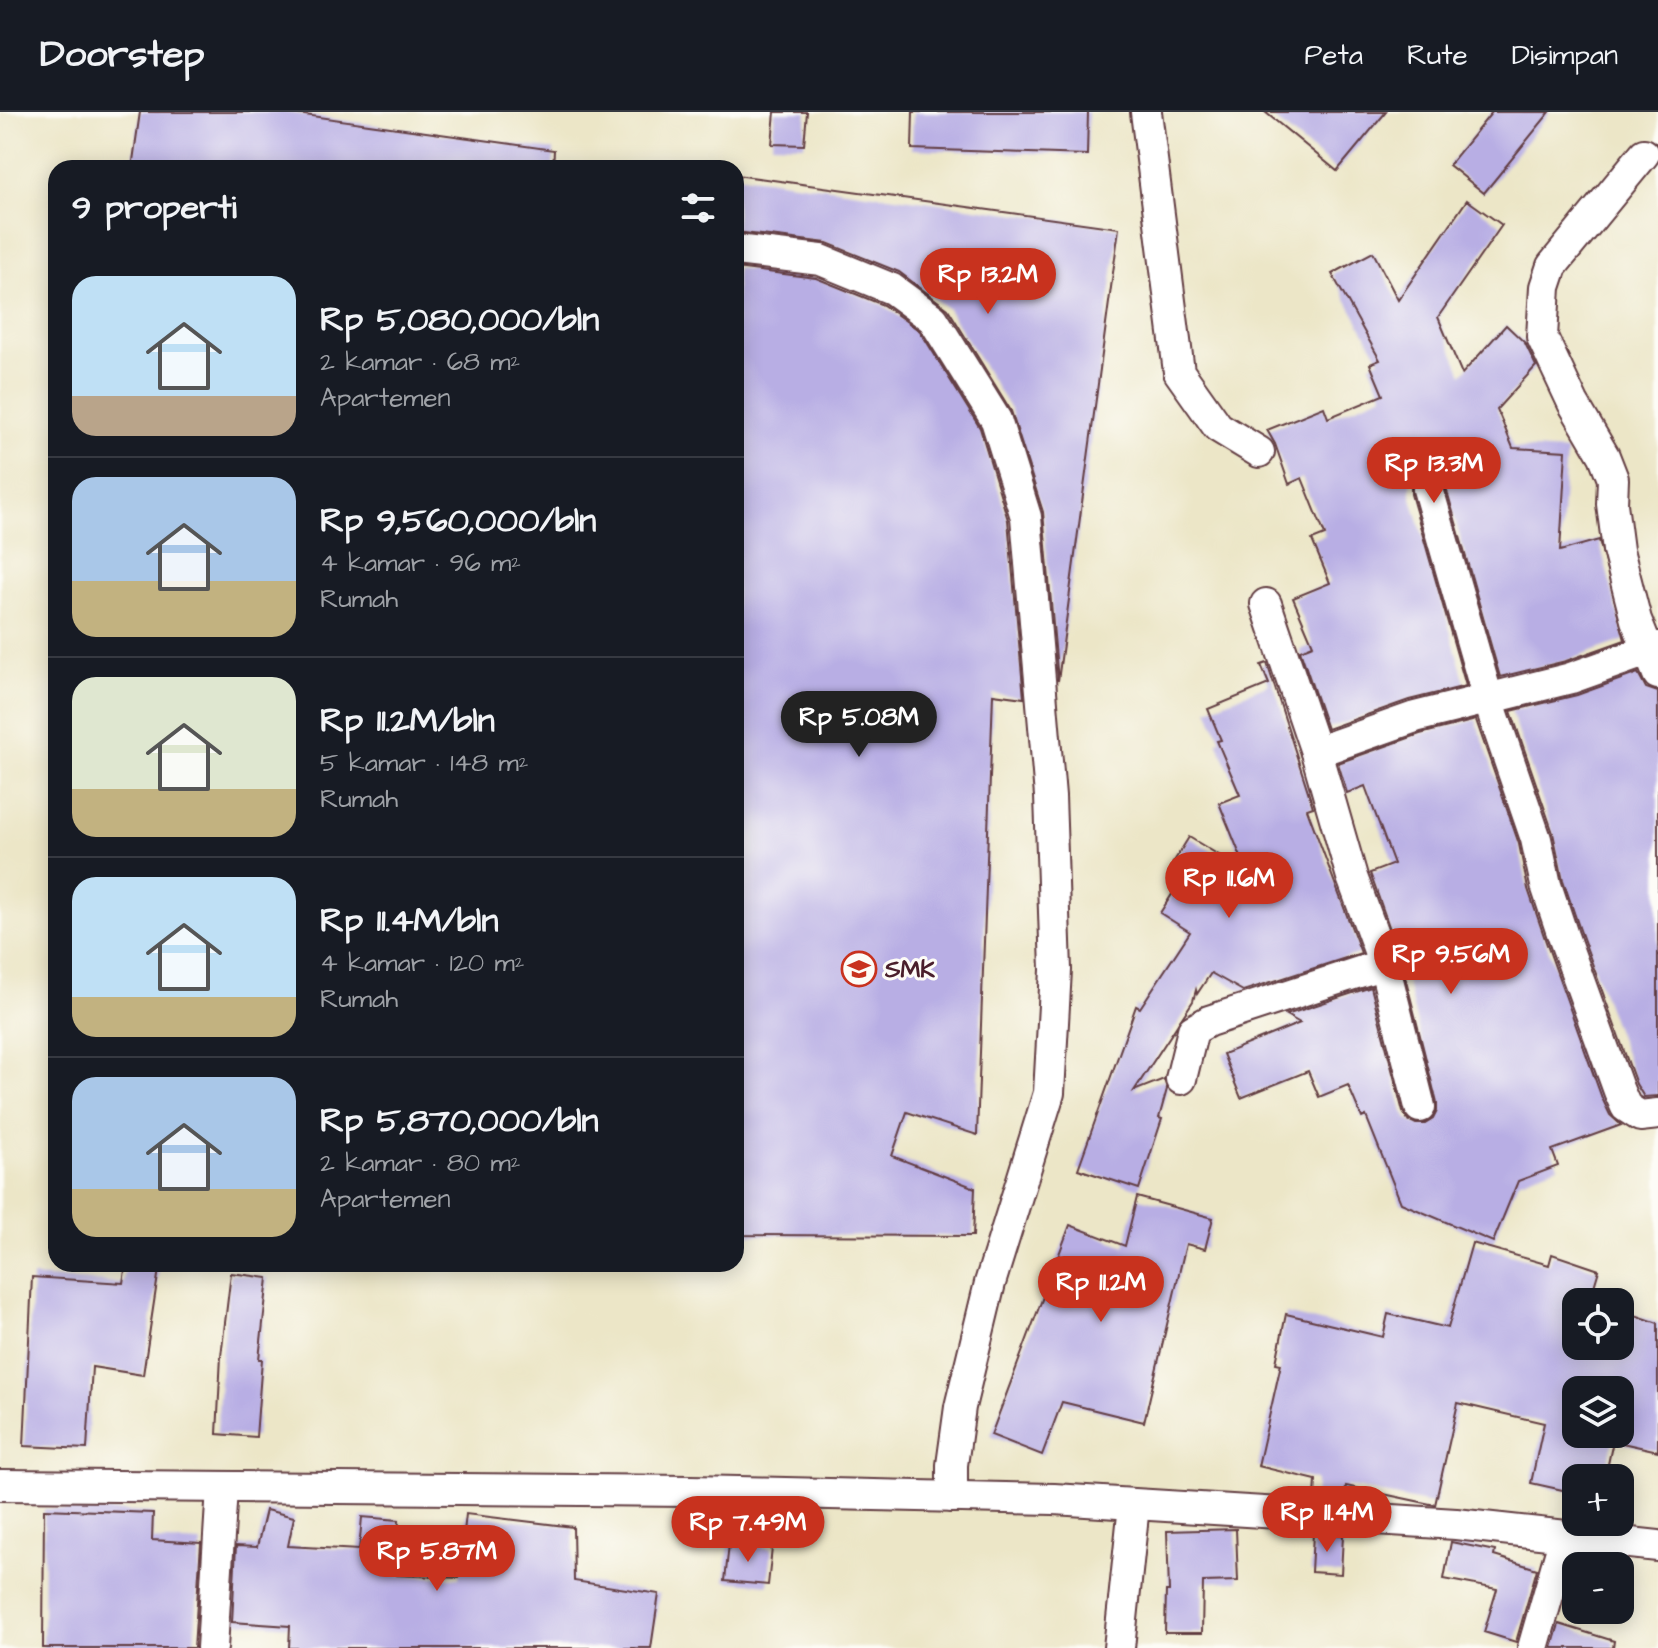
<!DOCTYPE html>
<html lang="id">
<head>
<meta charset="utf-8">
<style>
  :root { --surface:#171b24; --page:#20242c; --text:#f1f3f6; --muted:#9ea1a6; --line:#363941; --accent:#c8321e }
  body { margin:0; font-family:"Architects Daughter",sans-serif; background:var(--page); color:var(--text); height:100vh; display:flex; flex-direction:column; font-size:30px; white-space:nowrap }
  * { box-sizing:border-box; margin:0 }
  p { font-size:26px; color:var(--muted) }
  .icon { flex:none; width:44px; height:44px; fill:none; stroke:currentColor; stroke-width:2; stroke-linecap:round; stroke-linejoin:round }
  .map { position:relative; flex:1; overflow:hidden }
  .side { position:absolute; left:48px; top:48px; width:696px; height:1112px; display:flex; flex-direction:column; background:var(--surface); border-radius:24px; box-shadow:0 4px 20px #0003 }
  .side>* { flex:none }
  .buttons { position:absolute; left:1562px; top:1176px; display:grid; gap:16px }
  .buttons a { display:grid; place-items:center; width:72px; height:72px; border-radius:16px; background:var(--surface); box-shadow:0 4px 20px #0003; font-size:40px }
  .price { position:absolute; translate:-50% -68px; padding:0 18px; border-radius:28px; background:var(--accent); color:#fff; font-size:26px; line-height:52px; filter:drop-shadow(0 2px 4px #0008) }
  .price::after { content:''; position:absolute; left:50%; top:48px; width:24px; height:18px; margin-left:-12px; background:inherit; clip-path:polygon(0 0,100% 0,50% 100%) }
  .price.current { background:#222; color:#fff }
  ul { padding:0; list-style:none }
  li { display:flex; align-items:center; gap:24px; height:200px; padding:0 24px }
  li+li { border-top:2px solid var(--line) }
  li span { display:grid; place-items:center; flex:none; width:224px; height:160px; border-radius:24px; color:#555 }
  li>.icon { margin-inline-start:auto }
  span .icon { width:96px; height:96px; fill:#fffc; stroke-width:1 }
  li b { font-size:34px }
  h2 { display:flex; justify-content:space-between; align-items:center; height:96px; padding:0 24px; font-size:34px }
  header { display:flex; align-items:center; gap:48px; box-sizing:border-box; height:112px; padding:0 40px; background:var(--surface); border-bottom:2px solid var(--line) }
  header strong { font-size:38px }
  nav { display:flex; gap:44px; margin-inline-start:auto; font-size:28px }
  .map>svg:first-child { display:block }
  .building { fill:#b8aee4; fill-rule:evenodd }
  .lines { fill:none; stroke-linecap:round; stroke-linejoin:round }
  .minor-casing { stroke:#623d42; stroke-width:34 }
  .minor { stroke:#fff; stroke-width:30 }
  .labels { text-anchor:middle; stroke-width:6; stroke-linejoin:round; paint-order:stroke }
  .poi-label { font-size:24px; font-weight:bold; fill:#4a1f2b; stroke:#fdfcf7; text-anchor:start }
</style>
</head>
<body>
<header>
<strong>Doorstep</strong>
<nav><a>Peta</a><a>Rute</a><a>Disimpan</a></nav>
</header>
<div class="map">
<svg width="1658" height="1536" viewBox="0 0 1658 1536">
  <rect width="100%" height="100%" fill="#fdfcf7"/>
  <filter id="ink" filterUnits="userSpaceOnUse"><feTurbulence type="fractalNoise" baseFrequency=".0125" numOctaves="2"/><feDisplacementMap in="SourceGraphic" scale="16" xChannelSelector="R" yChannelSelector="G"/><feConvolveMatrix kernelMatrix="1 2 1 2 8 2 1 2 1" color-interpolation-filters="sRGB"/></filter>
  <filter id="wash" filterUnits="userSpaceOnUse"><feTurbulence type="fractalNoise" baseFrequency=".006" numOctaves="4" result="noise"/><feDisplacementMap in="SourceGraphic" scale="32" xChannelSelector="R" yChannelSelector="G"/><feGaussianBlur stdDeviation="1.8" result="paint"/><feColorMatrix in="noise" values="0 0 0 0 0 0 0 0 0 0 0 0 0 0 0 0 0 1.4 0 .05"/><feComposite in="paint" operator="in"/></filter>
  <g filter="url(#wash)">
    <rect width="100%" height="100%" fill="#ece6c7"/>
    <g id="blocks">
      <!-- building -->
      <g class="building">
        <polygon points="140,0 283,0 554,38 553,56 132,56"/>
        <polygon points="775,0 807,0 804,33 772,32"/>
        <polygon points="913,0 1088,0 1087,43 912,37"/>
        <polygon points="1265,0 1386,0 1337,59"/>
        <polygon points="1492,0 1550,0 1484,81 1449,53"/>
        <polygon points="736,63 1119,116 1058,569 1043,400 1011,299 948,197 899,160 827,131 736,120"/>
        <polygon points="1467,88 1502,113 1438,205 1462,262 1506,213 1525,231 1536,254 1497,297 1513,336 1566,339 1560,439 1599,428 1625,528 1566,549 1500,565 1445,372 1441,365 1433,360 1422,360 1416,364 1411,372 1411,382 1466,574 1409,588 1327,617 1300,538 1313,533 1293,486 1330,471 1312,428 1325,423 1302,366 1289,372 1275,332 1267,318 1324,295 1328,306 1383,283 1370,252 1380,248 1332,162 1373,140 1398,188"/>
        <polygon points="736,156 816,166 883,193 920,219 980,316 1008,408 1024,586 993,582 977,1023 907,1000 892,1044 975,1076 973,1124 736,1123"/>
        <polygon points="1267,551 1313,695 1307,697 1361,841 1243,879 1211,861 1197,882 1196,878 1193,889 1134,979 1164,967 1167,977 1159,1006 1162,1007 1139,1077 1078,1057 1136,894 1140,896 1190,820 1160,801 1187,759 1173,751 1189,725 1247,760 1219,691 1240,683 1217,629 1221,628 1208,597 1269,572 1261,553"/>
        <polygon points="1638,561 1646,576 1658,580 1658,984 1644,985 1636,972 1580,818 1563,768 1553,721 1511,599 1577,583"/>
        <polygon points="1476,608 1519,732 1528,777 1546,830 1602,986 1610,1003 1621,1013 1552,1038 1558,1054 1518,1069 1493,1130 1401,1091 1366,1004 1362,1006 1348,973 1319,985 1308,959 1241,986 1223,942 1300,911 1286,903 1371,875 1403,1000 1408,1008 1416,1012 1425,1012 1433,1007 1437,999 1437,991 1401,848 1370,761 1394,752 1365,674 1347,681 1338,651 1420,622"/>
        <polygon points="1137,1085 1213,1106 1205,1137 1186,1132 1144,1310 1062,1290 1042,1343 991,1323 1070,1113 1125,1134"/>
        <path d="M 1472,1131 L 1549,1153 L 1552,1142 L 1599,1158 L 1590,1188 L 1596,1190 L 1576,1190 L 1576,1234 L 1620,1234 L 1620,1198 L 1658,1211 L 1658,1339 L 1613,1329 L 1605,1366 L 1576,1366 L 1576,1381 L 1531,1371 L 1544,1311 L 1458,1291 L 1435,1393 L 1346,1374 L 1345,1387 L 1315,1385 L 1316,1368 L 1258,1354 L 1281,1252 L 1276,1251 L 1286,1202 L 1383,1225 L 1388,1202 L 1448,1216 ZM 1576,1278 L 1620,1278 L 1620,1322 L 1576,1322 Z"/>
        <polygon points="126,1152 159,1157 143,1263 92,1255 87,1337 24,1334 32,1165 123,1171"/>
        <polygon points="231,1161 268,1166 259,1247 262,1247 256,1325 217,1322 221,1244"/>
        <polygon points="44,1397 153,1401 152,1428 201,1431 194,1536 43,1536"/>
        <polygon points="266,1398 294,1405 288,1434 359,1438 362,1405 399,1408 396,1463 459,1466 466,1402 573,1415 574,1469 659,1482 651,1536 289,1536 290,1514 232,1510 236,1434 257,1435"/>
        <polygon points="1236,1417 1238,1469 1203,1470 1202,1521 1165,1521 1166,1479 1169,1479 1167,1419"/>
        <polygon points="1313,1421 1343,1423 1341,1462 1311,1460"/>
        <polygon points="1451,1430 1495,1439 1494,1444 1537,1457 1516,1530 1484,1520 1497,1477 1444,1467"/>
        <polygon points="729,1432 772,1436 768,1473 725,1469"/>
        <polygon points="1559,1512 1614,1529 1613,1536 1552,1536"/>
      </g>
    </g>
  </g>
  <g filter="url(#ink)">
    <use href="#blocks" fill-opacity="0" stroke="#623d42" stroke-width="2"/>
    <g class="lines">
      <!-- minor casing -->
      <g class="minor-casing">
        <g id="minor">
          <polyline points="1146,0 1179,260 1218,315 1259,340"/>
          <polyline points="1644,42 1552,154 1545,175 1542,225 1573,291 1604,344 1613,367 1612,392 1618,438 1636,508 1658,562"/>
          <polyline points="736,138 821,148 892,177 933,207 996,308 1026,405 1050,684 1056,858 1049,981 990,1171 960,1295 952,1353 952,1385"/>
          <polyline points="1428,377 1488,587 1536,727 1546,773 1563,824 1619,979 1626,995 1640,1004 1658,1002"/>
          <polyline points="1266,492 1316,640 1415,605 1571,566 1658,535"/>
          <polyline points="1316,640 1352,765 1384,852 1420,995"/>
          <polyline points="1181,967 1193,918 1209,909 1384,852"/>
          <polyline points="0,1373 691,1379 1054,1387 1456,1412 1658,1434"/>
          <polyline points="212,1536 222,1376"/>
          <polyline points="1119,1536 1134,1393"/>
          <polyline points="1533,1536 1565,1424"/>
        </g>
      </g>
      <!-- minor -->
      <use href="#minor" class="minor"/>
    </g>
  </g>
  <!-- icons -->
  <defs>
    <g id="school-ring" transform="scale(1.8)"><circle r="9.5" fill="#fdfcf7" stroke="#c8321e" stroke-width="1.5"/><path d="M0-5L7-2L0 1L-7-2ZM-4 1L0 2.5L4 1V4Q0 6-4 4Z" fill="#c8321e"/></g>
  </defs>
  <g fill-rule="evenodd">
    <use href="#school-ring" x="859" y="857"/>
  </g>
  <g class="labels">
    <!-- poi labels -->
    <g class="poi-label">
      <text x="885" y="865">SMK</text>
    </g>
  </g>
</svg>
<div class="buttons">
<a><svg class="icon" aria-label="locate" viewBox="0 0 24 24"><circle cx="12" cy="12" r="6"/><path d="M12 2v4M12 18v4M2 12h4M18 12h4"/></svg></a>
<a><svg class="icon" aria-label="layers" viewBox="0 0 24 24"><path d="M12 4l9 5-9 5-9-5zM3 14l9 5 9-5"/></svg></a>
<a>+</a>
<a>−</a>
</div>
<b class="price" style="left:988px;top:204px">Rp 13.2M</b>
<b class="price" style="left:1434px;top:393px">Rp 13.3M</b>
<b class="price current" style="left:859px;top:647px">Rp 5.08M</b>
<b class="price" style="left:1229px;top:808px">Rp 11.6M</b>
<b class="price" style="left:1451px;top:884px">Rp 9.56M</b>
<b class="price" style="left:1101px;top:1212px">Rp 11.2M</b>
<b class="price" style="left:1327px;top:1442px">Rp 11.4M</b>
<b class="price" style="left:748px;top:1452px">Rp 7.49M</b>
<b class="price" style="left:437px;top:1481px">Rp 5.87M</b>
<section class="side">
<h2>9 properti<svg class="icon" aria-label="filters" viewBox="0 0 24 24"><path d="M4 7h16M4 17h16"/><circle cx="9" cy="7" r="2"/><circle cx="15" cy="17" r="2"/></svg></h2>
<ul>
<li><span style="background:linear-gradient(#bfe0f5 75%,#b9a48a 0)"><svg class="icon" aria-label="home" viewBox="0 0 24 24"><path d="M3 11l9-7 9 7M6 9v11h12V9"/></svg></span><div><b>Rp 5,080,000/bln</b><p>2 kamar · 68 m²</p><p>Apartemen</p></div></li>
<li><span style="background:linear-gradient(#a9c7e8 65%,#c2b280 0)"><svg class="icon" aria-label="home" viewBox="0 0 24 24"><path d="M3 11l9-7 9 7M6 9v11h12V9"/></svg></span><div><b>Rp 9,560,000/bln</b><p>4 kamar · 96 m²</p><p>Rumah</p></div></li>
<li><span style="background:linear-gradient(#dfe7d0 70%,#c2b280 0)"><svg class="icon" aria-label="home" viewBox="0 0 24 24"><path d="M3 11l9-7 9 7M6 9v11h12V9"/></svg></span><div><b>Rp 11.2M/bln</b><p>5 kamar · 148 m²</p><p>Rumah</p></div></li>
<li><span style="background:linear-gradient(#bfe0f5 75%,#c2b280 0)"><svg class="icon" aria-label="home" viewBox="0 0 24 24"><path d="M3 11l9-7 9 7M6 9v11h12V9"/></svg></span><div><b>Rp 11.4M/bln</b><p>4 kamar · 120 m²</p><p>Rumah</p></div></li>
<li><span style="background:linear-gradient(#a9c7e8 70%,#c2b280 0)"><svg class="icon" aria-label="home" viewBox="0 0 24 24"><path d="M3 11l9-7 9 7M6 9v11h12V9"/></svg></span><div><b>Rp 5,870,000/bln</b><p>2 kamar · 80 m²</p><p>Apartemen</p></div></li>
</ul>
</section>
</div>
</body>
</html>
